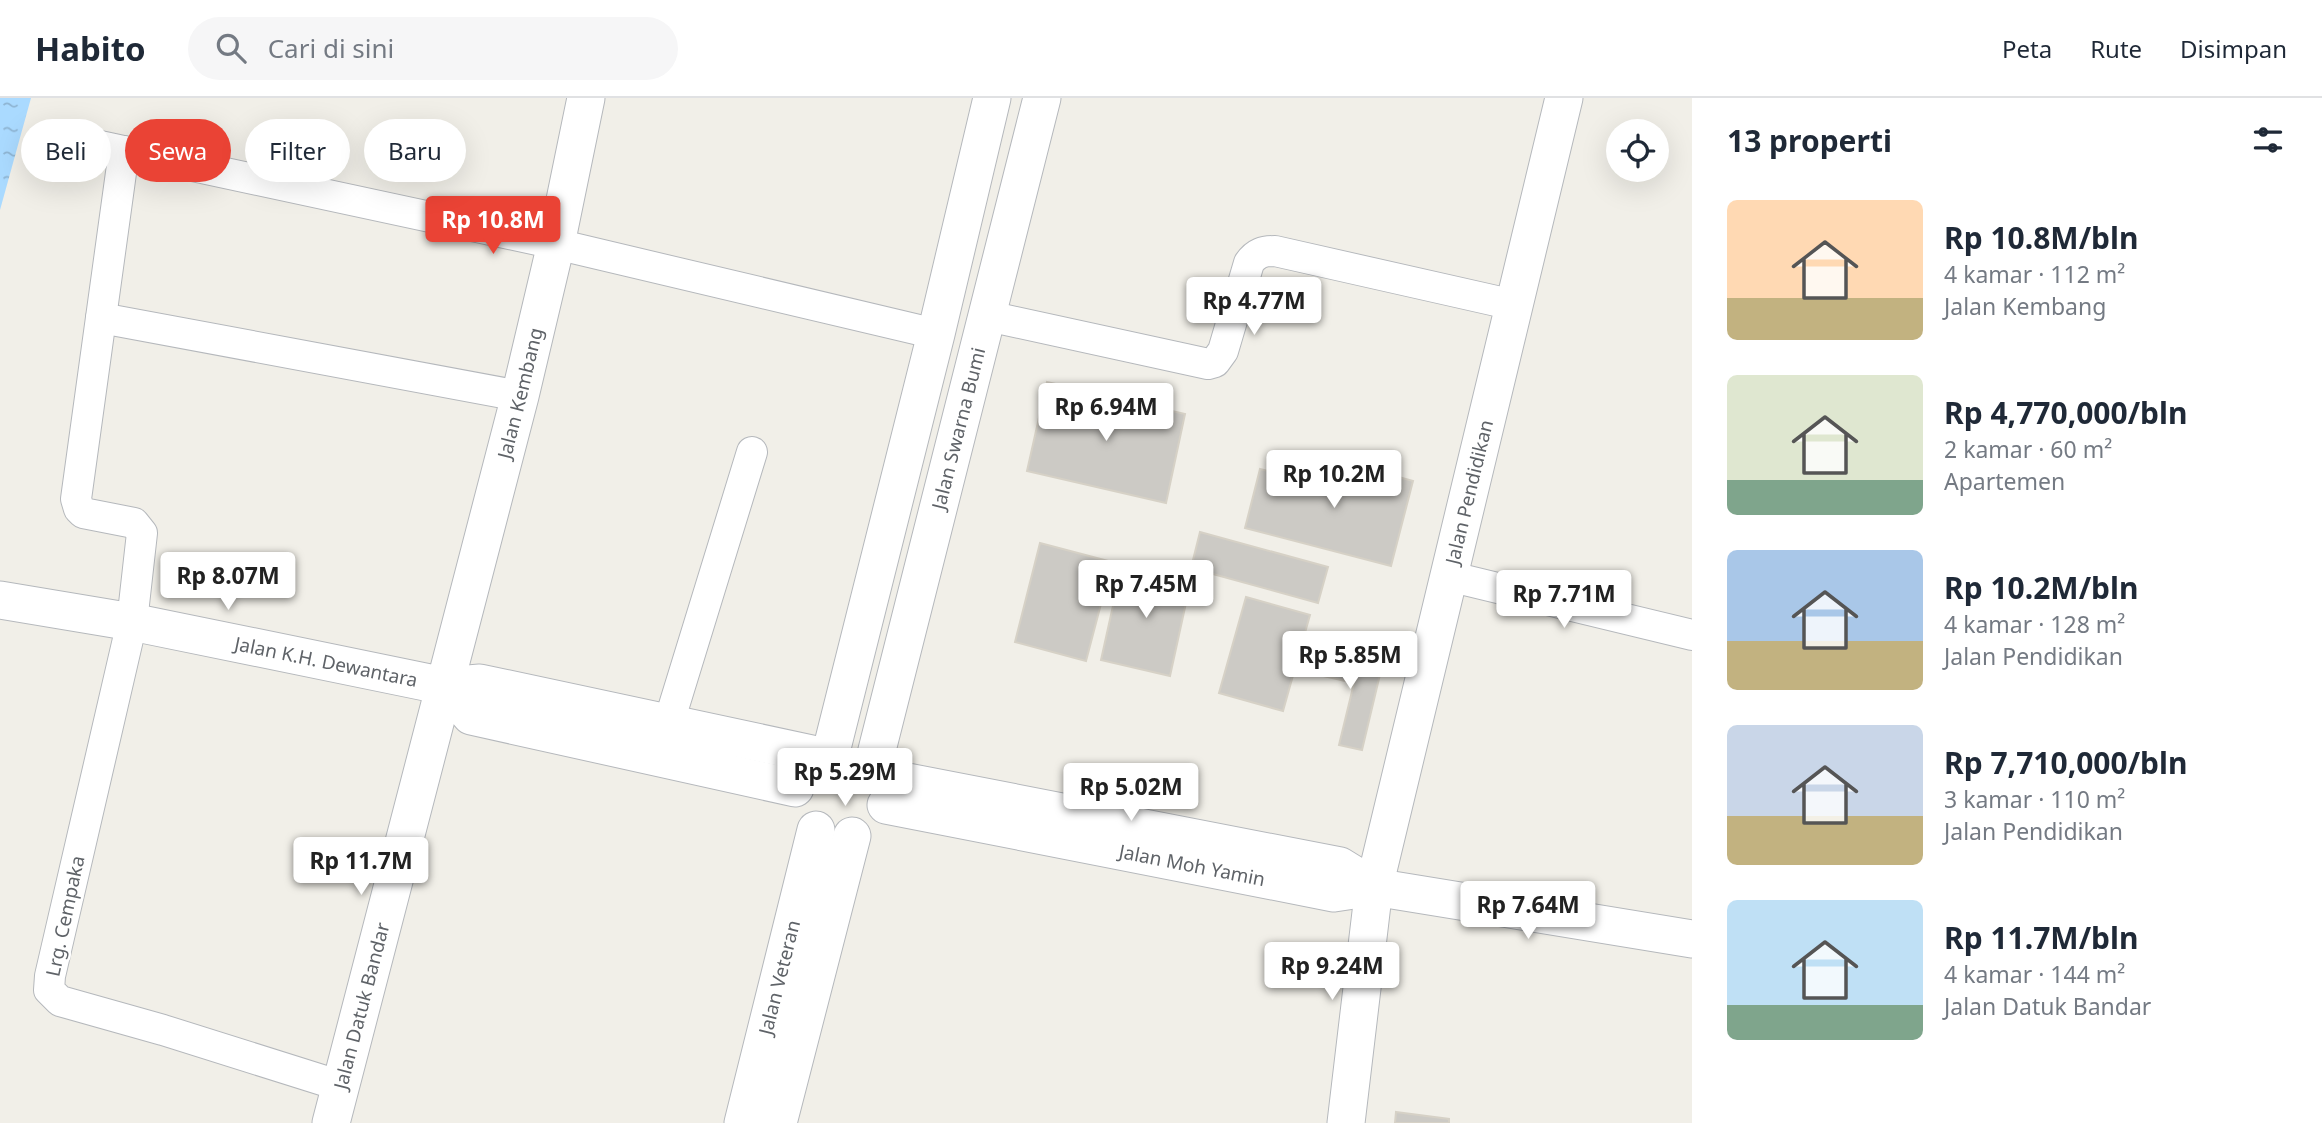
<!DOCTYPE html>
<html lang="id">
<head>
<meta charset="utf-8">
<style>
  :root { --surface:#fff; --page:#f6f6f7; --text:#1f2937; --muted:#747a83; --line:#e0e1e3; --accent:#ea4335 }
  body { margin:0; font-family:"Noto Sans",sans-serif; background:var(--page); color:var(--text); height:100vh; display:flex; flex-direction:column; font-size:26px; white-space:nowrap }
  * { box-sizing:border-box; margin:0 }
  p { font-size:23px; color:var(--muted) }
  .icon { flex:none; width:38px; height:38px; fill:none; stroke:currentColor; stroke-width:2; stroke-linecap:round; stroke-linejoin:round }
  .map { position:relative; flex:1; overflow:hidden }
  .sheet { display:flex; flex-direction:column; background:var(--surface); width:630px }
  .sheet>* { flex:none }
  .hud { position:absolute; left:21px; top:21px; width:665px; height:63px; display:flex; gap:14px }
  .controls { position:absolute; left:1606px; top:21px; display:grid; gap:14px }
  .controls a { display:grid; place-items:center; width:63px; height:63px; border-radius:50%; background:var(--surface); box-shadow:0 7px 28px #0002; font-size:35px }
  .price { position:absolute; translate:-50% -60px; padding:0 16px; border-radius:7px; background:#fff; color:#222; font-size:23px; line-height:46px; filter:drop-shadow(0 2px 4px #0008) }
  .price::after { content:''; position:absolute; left:50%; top:42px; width:21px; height:16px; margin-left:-10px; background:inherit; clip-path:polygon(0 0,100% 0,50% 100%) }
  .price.current { background:var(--accent); color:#fff }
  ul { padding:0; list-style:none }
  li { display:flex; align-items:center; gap:21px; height:175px; padding:0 35px }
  li span { display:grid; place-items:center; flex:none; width:196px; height:140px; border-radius:10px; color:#555 }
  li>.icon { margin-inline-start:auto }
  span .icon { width:84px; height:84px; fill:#fffc; stroke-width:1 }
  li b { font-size:30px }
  h2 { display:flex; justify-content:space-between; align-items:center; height:84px; padding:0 35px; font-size:30px }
  .pill { padding:0 24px; border-radius:32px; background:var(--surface); box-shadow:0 7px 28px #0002; font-size:24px; line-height:63px }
  .pill.current { background:var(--accent); color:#fff }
  header { display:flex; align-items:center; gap:42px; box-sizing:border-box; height:98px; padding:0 35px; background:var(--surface); border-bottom:2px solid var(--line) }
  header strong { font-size:33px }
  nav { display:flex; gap:38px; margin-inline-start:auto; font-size:24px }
  .search { width:490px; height:63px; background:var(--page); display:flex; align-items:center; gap:18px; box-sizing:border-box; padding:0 24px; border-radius:38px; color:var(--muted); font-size:26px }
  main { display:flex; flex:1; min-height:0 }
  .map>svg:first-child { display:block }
  .water { fill:url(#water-ripples) }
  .building { fill:#cccac5; stroke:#d6d1c6; stroke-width:2 }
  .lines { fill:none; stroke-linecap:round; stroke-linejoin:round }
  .minor-casing { stroke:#b5b8bc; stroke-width:32 }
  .tertiary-casing { stroke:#b5b8bc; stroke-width:39 }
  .minor { stroke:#fff; stroke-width:30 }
  .tertiary { stroke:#fff; stroke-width:37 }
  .labels { text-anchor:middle; stroke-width:5; stroke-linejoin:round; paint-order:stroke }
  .street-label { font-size:19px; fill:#5f6368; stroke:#fff }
</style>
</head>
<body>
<header>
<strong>Habito</strong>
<div class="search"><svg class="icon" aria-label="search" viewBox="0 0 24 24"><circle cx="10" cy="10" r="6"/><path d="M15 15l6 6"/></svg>Cari di sini</div>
<nav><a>Peta</a><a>Rute</a><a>Disimpan</a></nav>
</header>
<main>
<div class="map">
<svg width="1692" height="1025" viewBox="0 0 1692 1025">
  <defs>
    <pattern id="water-ripples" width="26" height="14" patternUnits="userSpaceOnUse" patternTransform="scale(1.75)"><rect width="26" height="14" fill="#aadaff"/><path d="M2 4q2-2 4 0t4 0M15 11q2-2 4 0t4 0" fill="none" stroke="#8eb4d2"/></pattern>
  </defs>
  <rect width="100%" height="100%" fill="#f1efe8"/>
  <!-- water -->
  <polygon class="water" points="0,0 31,0 0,112"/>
  <!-- building -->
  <g class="building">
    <polygon points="1047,284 1185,316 1166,405 1027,373"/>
    <polygon points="1326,359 1413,383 1391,468 1245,430 1260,371 1319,386"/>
    <polygon points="1200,434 1328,469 1318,505 1191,470"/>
    <polygon points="1040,445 1112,464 1086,563 1015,544"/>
    <polygon points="1122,467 1191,482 1170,578 1101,562"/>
    <polygon points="1246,499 1310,517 1283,613 1219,595"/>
    <polygon points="1312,551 1382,568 1362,652 1339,647 1354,585 1306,574"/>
    <polygon points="1396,1014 1449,1021 1449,1025 1395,1025"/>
  </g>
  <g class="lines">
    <!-- minor casing -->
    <g class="minor-casing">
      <g id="minor">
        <polyline points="58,39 556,146 936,236"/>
        <polyline points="124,53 76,401 79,411 83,415 134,425 142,435 132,524 50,878 49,892 60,903 163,932 341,988"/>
        <path d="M 988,218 L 1208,266 L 1215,264 L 1223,253 L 1249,165 C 1256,155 1263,153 1275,153 L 1514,207"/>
        <polyline points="101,220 520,298"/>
        <polyline points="1448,478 1692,537"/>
        <polyline points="669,624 752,354"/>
      </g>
    </g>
    <!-- tertiary casing -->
    <g class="tertiary-casing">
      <g id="tertiary">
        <path id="s1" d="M 0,502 L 132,524 L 445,588 L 480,585 L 812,656"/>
        <polyline points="445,588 471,618 795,690"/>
        <polyline points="833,646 936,236 992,0"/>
        <path id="s2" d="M 875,660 L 1042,0"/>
        <polyline points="887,680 1340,768 1374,789"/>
        <path id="s3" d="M 886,707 L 1334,795 L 1374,789 L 1692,841"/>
        <path id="s4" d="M 331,1025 L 520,298 L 556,146 L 586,0"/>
        <path id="s5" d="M 743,1025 L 816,732"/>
        <polyline points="778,1025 852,738"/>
        <path id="s6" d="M 1346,1025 L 1374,789 L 1564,0"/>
      </g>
    </g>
    <!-- minor -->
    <use href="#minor" class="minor"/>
    <!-- tertiary -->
    <use href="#tertiary" class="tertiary"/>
  </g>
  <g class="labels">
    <!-- street labels -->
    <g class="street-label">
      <text dy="7" stroke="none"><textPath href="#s4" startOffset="754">Jalan Kembang</textPath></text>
      <text dy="7" stroke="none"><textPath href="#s2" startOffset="340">Jalan Swarna Bumi</textPath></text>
      <text dy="7" stroke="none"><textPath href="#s6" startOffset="644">Jalan Pendidikan</textPath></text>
      <text dy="7" stroke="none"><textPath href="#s1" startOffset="332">Jalan K.H. Dewantara</textPath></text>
      <text dy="7" stroke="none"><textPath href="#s3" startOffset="312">Jalan Moh Yamin</textPath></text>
      <text transform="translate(65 818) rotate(-78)" y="7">Lrg. Cempaka</text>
      <text dy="7" stroke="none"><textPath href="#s5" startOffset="150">Jalan Veteran</textPath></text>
      <text dy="7" stroke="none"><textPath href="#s4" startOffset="121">Jalan Datuk Bandar</textPath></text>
    </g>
  </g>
</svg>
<div class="controls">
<a><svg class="icon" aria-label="locate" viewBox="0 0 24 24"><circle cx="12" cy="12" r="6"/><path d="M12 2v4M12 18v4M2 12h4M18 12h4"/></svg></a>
</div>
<b class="price current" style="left:493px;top:158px">Rp 10.8M</b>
<b class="price" style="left:1254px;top:239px">Rp 4.77M</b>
<b class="price" style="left:1106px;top:345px">Rp 6.94M</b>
<b class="price" style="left:1334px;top:412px">Rp 10.2M</b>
<b class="price" style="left:228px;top:514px">Rp 8.07M</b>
<b class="price" style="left:1146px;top:522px">Rp 7.45M</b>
<b class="price" style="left:1564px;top:532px">Rp 7.71M</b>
<b class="price" style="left:1350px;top:593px">Rp 5.85M</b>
<b class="price" style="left:845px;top:710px">Rp 5.29M</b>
<b class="price" style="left:1131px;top:725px">Rp 5.02M</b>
<b class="price" style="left:361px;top:799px">Rp 11.7M</b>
<b class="price" style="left:1528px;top:843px">Rp 7.64M</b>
<b class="price" style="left:1332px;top:904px">Rp 9.24M</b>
<div class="hud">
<a class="pill">Beli</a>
<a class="pill current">Sewa</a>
<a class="pill">Filter</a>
<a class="pill">Baru</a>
</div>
</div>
<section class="sheet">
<h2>13 properti<svg class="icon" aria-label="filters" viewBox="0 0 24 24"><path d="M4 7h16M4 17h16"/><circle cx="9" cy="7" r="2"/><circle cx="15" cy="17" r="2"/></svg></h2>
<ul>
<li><span style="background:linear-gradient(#ffd9b3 70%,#c2b280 0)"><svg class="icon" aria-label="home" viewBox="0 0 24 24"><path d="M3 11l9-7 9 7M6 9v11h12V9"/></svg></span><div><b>Rp 10.8M/bln</b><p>4 kamar · 112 m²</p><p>Jalan Kembang</p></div></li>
<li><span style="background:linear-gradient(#dfe7d0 75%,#7fa58c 0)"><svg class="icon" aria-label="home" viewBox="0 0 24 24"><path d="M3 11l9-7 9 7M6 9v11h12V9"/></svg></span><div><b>Rp 4,770,000/bln</b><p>2 kamar · 60 m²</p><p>Apartemen</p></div></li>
<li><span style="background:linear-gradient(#a9c7e8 65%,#c2b280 0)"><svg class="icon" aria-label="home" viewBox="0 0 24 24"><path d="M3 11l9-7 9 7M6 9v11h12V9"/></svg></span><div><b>Rp 10.2M/bln</b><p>4 kamar · 128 m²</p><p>Jalan Pendidikan</p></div></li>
<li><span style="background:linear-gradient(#c9d6e8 65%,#c2b280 0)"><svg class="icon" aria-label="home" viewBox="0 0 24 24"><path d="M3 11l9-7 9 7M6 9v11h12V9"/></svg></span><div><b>Rp 7,710,000/bln</b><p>3 kamar · 110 m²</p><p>Jalan Pendidikan</p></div></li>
<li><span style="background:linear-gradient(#bfe0f5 75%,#7fa58c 0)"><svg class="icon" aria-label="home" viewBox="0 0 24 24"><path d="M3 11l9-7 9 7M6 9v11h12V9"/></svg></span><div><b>Rp 11.7M/bln</b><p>4 kamar · 144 m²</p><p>Jalan Datuk Bandar</p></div></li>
</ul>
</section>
</main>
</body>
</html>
